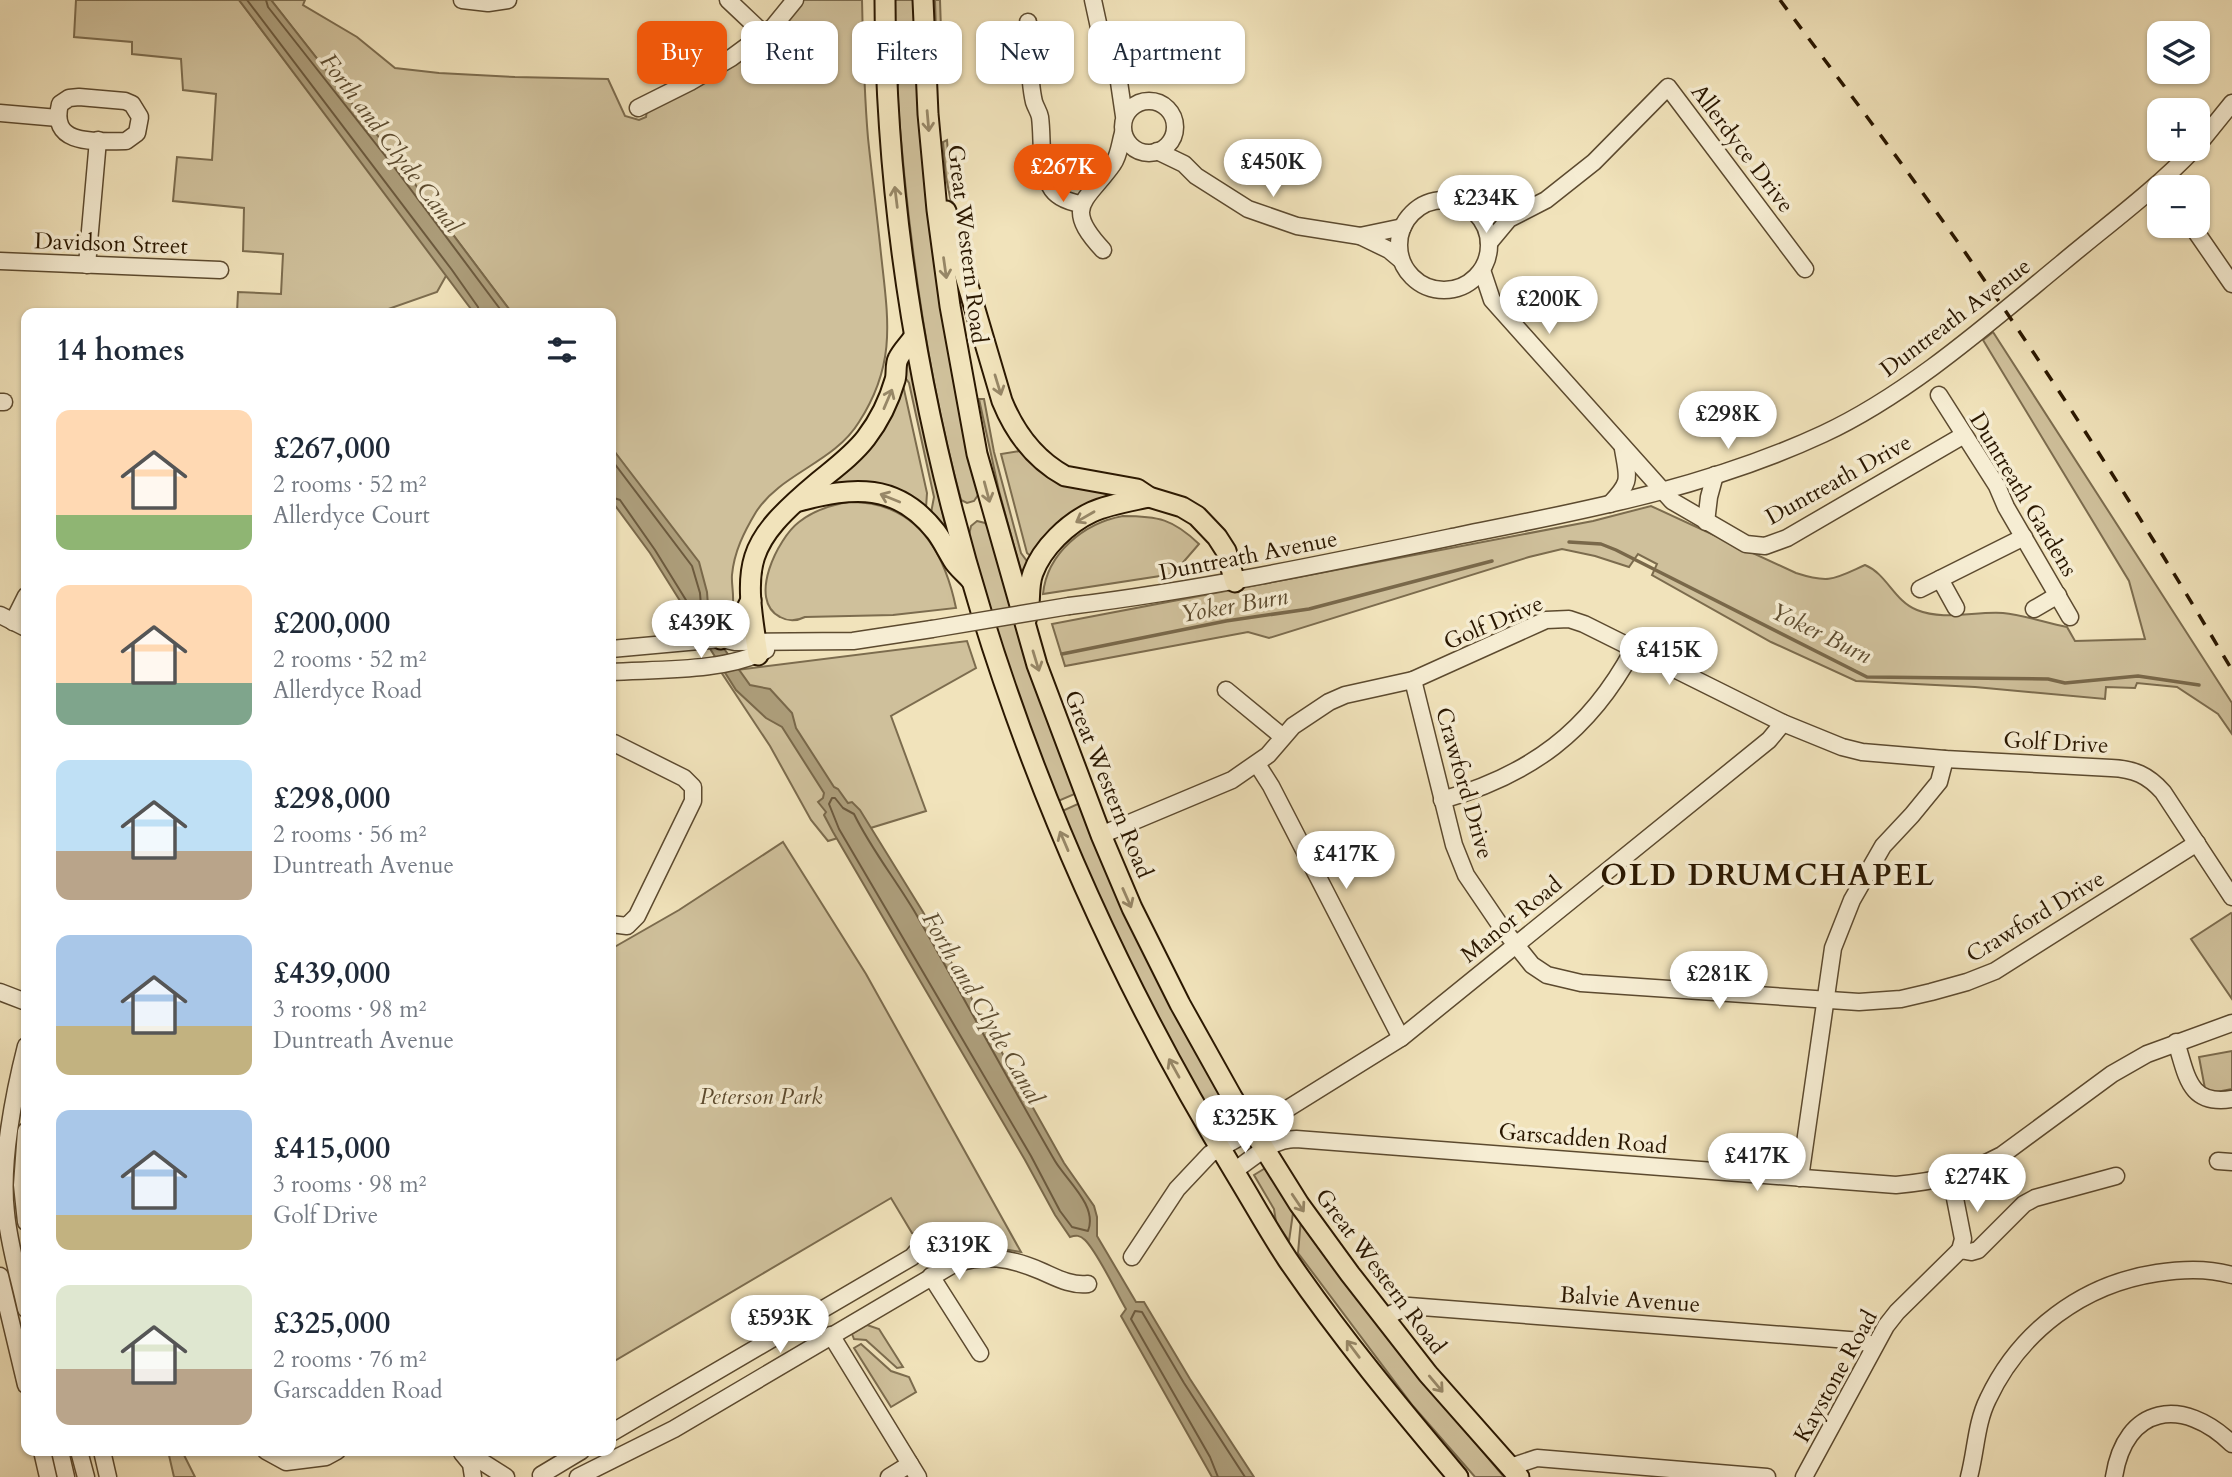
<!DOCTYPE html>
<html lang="en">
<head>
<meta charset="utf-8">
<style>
  :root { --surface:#fff; --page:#f2f2f3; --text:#1f2937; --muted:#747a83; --accent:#ea580c }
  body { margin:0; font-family:Cardo,serif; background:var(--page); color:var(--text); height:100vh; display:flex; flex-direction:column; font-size:26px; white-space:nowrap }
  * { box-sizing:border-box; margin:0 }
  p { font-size:23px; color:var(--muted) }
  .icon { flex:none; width:38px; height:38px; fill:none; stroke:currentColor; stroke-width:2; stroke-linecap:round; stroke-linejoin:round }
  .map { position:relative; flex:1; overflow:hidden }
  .side { position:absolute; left:21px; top:308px; width:595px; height:1148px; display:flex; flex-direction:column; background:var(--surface); border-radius:14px; box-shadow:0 2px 5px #0004 }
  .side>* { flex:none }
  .hud { position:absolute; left:637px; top:21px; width:665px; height:63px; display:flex; gap:14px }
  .buttons { position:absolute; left:2147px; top:21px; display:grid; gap:14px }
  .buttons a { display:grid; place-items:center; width:63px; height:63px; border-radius:14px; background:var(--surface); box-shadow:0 2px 5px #0004; font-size:35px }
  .price { position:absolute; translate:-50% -60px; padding:0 16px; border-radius:24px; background:#fff; color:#222; font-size:23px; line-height:46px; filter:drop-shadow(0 2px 4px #0008) }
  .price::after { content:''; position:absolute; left:50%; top:42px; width:21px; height:16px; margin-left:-10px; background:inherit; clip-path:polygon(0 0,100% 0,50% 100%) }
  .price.selected { background:var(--accent); color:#fff }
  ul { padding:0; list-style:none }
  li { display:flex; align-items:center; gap:21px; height:175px; padding:0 35px }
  li span { display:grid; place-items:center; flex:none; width:196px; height:140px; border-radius:14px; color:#555 }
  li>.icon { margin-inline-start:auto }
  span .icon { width:84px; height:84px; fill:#fffc; stroke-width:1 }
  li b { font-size:30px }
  h2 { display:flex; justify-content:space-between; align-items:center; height:84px; padding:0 35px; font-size:30px }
  .pill { padding:0 24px; border-radius:14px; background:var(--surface); box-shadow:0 2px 5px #0004; font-size:24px; line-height:63px }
  .pill.selected { background:var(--accent); color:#fff }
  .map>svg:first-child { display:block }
  .green { fill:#cfc09b; stroke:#7c6c4e; stroke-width:2 }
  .water { fill:#ad9e7b; stroke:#79684a; stroke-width:2 }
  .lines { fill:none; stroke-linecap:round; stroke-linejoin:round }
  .shore { stroke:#6c5a3e; stroke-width:2 }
  .stream { stroke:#79684a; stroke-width:3.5 }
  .minor-casing { stroke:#5c4a2f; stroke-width:19 }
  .major-casing { stroke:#2a1700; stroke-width:23 }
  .minor { stroke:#f6edd3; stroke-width:16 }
  .major { stroke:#f1e3bb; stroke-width:19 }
  .rail { stroke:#2a1700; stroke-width:3.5; stroke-dasharray:12 12; stroke-linecap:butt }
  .minor-bridge-casing { stroke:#5c4a2f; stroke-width:19; stroke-linecap:butt }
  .minor-bridge { stroke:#f6edd3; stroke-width:16 }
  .oneway { stroke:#978767 }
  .labels { text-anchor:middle; stroke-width:7; stroke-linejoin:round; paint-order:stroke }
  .street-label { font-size:23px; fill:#2a1700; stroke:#f6edd3 }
  .park-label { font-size:23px; font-style:italic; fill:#5c4a2e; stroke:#f6edd3 }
  .water-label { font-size:24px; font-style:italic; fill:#5e4d31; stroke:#f6edd3 }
  .district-label { font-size:30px; font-weight:bold; letter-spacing:2px; fill:#2a1700; stroke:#f6edd3 }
</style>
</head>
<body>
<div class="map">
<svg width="2232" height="1477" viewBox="0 0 2232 1477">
  <rect width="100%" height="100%" fill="#f1e3bb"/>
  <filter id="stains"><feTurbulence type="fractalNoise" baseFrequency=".00286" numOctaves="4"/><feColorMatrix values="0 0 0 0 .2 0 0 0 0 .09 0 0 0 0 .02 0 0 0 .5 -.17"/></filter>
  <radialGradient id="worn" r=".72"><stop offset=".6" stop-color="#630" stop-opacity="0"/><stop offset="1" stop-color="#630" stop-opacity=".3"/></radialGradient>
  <!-- green -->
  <g class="green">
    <polygon points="76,0 239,0 447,274 437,292 377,313 237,313 238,292 281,294 283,254 243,251 244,208 173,201 177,157 212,160 216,94 183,90 181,59 132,54 132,42 74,37"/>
    <path d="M 271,0 L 305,0 L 303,5 L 357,37 L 395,68 L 439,73 L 515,77 L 608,79 L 625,116 L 639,120 L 646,117 L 647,110 L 788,18 L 803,0 L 862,0 C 863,46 864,92 868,138 C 872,176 877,215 881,254 C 888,319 897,363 859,422 C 834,463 781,473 756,512 C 744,532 734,552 732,575 C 731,586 736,602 731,612 C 727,619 715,622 708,626 L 705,621 L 708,606 L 649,499 L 611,447 L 611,313 L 512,313 L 399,163 Z"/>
    <polygon points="894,0 917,0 916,46 907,53 899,51 895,44"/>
    <polygon points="935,0 940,0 942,61 937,61"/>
    <path d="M 909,75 L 919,83 L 980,492 L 974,501 L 967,503 L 961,500 C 925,367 907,228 897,90 C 898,82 900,76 909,75 Z"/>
    <polygon points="947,140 950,177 954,201 951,202 946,177 943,142"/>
    <path d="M 1993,332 L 2232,703 L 2232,734 L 2218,714 L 2177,687 L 2137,683 L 2135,688 L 2106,687 L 2105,699 L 1975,687 L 1856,681 L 1771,642 L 1652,575 L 1657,564 L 1638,554 L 1629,567 L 1595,556 L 1562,549 L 1529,557 L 1269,638 L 1248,632 L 1065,666 L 1052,624 L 1593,521 L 1651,506 L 1796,573 C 1830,584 1834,579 1865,565 C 1887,574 1894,601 1917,610 C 1944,621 1975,611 2003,613 C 2024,615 2046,623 2067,627 L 2075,641 L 2145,639 L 2129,581 L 1983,340 Z"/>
    <polygon points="908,346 922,422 947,533 931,513 934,497 909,383 902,373"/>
    <path d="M 903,385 L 927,493 L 926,508 C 886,484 872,477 825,485 Z"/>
    <polygon points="979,399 984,399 994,452 1021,553 1029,564 1023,579 999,491"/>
    <polygon points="1020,451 1132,494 1033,558 1027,553 1001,454"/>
    <path d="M 849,502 C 915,501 944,550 956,608 L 893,615 L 805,617 C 797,621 789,622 780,617 C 747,600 778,538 799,522 C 814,510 831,505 849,502 Z"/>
    <path d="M 1123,516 C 1158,516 1173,519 1199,544 L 1173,574 L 1043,594 C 1047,553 1084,523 1123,516 Z"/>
    <polygon points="977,521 985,523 990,529 1077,793 1056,802 1019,703 978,570 969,535 971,526"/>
    <polygon points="967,641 976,668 891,716 926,811 828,841 811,820 770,746 721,672"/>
    <polygon points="1080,803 1233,1107 1212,1121 1161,1031 1060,812"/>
    <polygon points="783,842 866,974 1021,1252 984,1246 943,1255 931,1247 930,1241 926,1235 912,1233 891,1198 611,1363 611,949 679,910"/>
    <polygon points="2231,913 2232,914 2232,999 2191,939"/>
    <polygon points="2232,1051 2232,1089 2206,1094 2199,1057"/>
    <polygon points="1267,1167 1294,1206 1289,1241 1276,1222 1274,1209 1254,1175"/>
    <polygon points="1301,1219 1388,1339 1504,1477 1475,1477 1413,1406 1298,1253"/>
    <polygon points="867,1325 879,1329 903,1367 897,1368 866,1340 854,1339 852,1334"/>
    <polygon points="861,1344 891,1371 909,1377 916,1392 891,1407 854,1348"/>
    <polygon points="168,1451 182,1451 195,1477 174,1477"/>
  </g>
  <!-- water -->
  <g class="water">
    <polygon points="239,0 271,0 399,163 512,313 474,313"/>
    <path d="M 611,447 L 699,562 L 707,592 L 708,606 L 705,622 L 750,685 L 770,689 L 792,713 L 796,728 L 834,787 L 838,789 L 848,803 L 852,802 L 860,810 L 923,912 L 1064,1163 L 1094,1206 L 1097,1217 L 1097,1236 L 1136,1302 L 1144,1302 L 1190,1379 L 1254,1477 L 1212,1477 L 1121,1316 L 1126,1309 C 1116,1292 1098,1253 1085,1240 C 1080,1235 1076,1235 1070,1237 L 1055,1215 L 1025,1160 L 833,832 L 824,815 L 826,812 L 818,802 L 823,798 L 824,793 L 782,727 L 766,718 L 736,690 L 650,553 L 611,500 Z"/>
  </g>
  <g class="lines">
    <!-- shore -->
    <g class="shore">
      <polyline points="247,0 452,270 478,307 479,313"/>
      <polyline points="266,0 268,7 394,167 503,313"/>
      <polyline points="611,459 692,566 700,593 701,606 699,613 694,613 655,550 620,500 611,497"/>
      <path d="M 832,798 L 835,798 L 843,808 L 854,814 C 871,849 896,880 916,914 C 963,996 1008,1080 1055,1161 C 1067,1181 1098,1206 1088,1231 L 1072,1227 L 1060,1211 L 1031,1156 L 839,829 L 829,804 Z"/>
      <polyline points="1218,1477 1210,1457 1131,1319 1135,1311 1142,1312 1184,1383 1245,1477"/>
    </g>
    <!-- stream -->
    <g class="stream">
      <polyline points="1569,542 1601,544 1616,550 1867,677 2048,679 2065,683 2138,676 2199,685"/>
      <polyline points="1062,654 1226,621 1309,609 1492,561"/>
    </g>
    <!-- minor casing -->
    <g class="minor-casing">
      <g id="minor">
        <polyline points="462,0 488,3 508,0"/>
        <polyline points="728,0 763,33"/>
        <polyline points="1093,0 1103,46 1119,82 1124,116"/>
        <path d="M 1028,22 C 1030,48 1028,77 1034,102 C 1036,108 1039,112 1040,117 C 1043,139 1039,167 1050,186 C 1056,198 1069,202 1081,204"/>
        <path d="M 79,97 L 125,101 L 132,104 L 140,117 L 137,133 L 126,141 C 97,141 49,147 60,104 L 69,98 Z"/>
        <circle cx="1149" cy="127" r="26"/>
        <polyline points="638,108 690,82 731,58 773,27 795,0"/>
        <polyline points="0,113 58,118"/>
        <polyline points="2198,145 2232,103"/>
        <polyline points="1157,151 1184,164 1196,176 1248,209 1297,226 1360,236 1389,250 1401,260"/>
        <circle cx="1444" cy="245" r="45"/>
        <polyline points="2192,226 2232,284"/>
        <polyline points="1360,236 1403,227"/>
        <polyline points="1489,243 1509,219 1546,200 1594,162 1668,87 1805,269"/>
        <path d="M 1103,250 C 1062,206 1086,202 1113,164 C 1119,156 1120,143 1123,133"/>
        <polyline points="0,261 220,270"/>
        <polyline points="87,265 98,140"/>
        <polyline points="1482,270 1492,300 1672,501 1746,544 1765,546 1787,538 1964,435"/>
        <polyline points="1939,395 1997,486 2006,507 2070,617"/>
        <polyline points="0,402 4,402"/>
        <path d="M 1610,504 C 1632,481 1628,479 1623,449"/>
        <polyline points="1706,522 1709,497 1715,475"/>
        <polyline points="1940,579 1956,608"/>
        <polyline points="1920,589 2024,537"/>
        <path d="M 1069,606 C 1200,590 1328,563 1457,536 C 1581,511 1707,488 1823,434 C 1909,394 1989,323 2062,263 C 2106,226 2154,191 2194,149"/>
        <polyline points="2034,609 2058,595"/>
        <polyline points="0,615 26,628"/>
        <polyline points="13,622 26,596"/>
        <polyline points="611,649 721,639 735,642 853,641 932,629"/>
        <path d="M 611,672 C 657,669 726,672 766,650"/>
        <polyline points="1413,680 1454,845 1466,875 1500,925 1532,965 1547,975 1581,983 1859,1002 1901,999 1931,992 1967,982 1995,971 2197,843"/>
        <polyline points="1226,690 1283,737"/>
        <polyline points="611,744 614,743 684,778 693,787 693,801 637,916 627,926 611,924"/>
        <polyline points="1257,764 1271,786 1401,1038"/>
        <path d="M 1442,800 C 1530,775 1589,732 1633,650"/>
        <path d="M 1101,835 L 1232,780 L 1268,755 L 1293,726 L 1329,702 L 1345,695 L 1413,680 L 1546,620 L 1569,619 L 1584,624 L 1783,723 L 1842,747 L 1862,752 L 1945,759 L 2111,768 C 2134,769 2148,775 2163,792 L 2232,897"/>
        <polyline points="0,992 26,1002"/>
        <path d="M 2176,1042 C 2187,1075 2188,1106 2232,1099"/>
        <path d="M 26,1046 C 14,1093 0,1164 6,1213 C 9,1245 19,1277 26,1309"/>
        <polyline points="26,1131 22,1185 26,1222"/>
        <polyline points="2218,1161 2232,1162"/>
        <path d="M 1234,1171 C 1253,1158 1272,1139 1296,1139 L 1896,1185 C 1938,1181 1964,1175 2002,1155 L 2112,1074 L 2147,1054 L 2232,1023"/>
        <polyline points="1800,1178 1833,948 1852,900 1883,846 1912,815 1939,782 1945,759"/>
        <polyline points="1951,1178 1963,1239 1960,1250"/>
        <polyline points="1132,1257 1177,1189 1210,1154 1263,1124 1401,1038 1769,740 1783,723"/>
        <polyline points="0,1276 26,1385"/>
        <polyline points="931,1276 980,1353"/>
        <polyline points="1384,1317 1409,1306 1862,1341 1874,1346"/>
        <polyline points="831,1335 918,1477"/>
        <polyline points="611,1433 912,1257 922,1245"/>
        <polyline points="42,1451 48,1477"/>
        <polyline points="60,1451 66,1477"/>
        <polyline points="79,1451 86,1477"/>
        <polyline points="102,1451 108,1477"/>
        <polyline points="266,1451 286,1462 326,1457 337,1451"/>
        <polyline points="465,1451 506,1477"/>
        <polyline points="462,1453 471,1464 473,1477"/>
        <polyline points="1510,1467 1537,1458 1767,1477"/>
        <polyline points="541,1475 581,1451"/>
        <path d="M 578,1477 L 674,1429 L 952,1265 C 984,1253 1011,1258 1041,1271 C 1057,1278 1071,1286 1088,1284"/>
        <polyline points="889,1477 910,1464"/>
        <polyline points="1804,1477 1886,1326 1897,1312 1960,1250 1971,1252 1978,1250 2024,1204 2035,1198 2116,1176"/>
        <path d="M 1969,1477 C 1976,1451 1976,1423 1988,1399 C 2020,1331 2083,1284 2157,1273 C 2182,1269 2208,1268 2232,1275"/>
        <path d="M 2114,1477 C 2125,1405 2183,1396 2232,1444"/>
      </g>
    </g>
    <!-- major casing -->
    <g class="major-casing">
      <g id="major">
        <path d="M 885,0 C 886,413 1023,826 1237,1176 C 1254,1204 1270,1233 1288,1260 C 1340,1336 1399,1407 1458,1477"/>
        <polyline points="923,0 928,114 937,210 950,306 977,454 1037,665 1101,835 1132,908 1180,1004 1232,1097 1299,1204 1350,1274 1428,1374 1519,1477"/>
        <path d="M 946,211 L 1002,401 C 1015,433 1034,459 1065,476 L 1137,489 L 1149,497 L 1182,507 L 1197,516 L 1217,537 L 1226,551 L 1235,582"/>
        <path d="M 799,501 C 853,487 897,482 936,532 C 942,540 947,550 953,560 C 957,567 965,573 971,580"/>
        <path d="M 1026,620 C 1032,604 1027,589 1033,573 C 1042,548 1068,523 1092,512 C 1110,504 1131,501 1149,497"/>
        <polyline points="721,639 740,622 751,600"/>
        <path d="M 758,655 C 743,562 744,544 818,482 C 835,468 853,455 866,438 C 879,421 889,401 895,380 C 897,374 895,365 898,359 C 901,352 909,344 914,337"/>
      </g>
    </g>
    <!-- minor -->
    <use href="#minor" class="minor"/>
    <!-- major -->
    <use href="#major" class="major"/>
    <!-- rail -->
    <path class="rail" d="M 1780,0 C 1862,110 1945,220 2021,334 C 2095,444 2164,556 2232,670"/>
    <!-- minor-bridge casing -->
    <g class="minor-bridge-casing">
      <polyline id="minor-bridge" points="932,629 1069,606"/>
    </g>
    <!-- minor-bridge -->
    <use href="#minor-bridge" class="minor-bridge"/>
  </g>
  <!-- one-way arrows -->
  <defs><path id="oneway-shaft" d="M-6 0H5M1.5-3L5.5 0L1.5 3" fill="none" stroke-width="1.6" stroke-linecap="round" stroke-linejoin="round" transform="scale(1.75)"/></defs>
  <g class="oneway">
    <use href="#oneway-shaft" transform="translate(928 121) rotate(85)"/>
    <use href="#oneway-shaft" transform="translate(896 197) rotate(-97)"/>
    <use href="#oneway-shaft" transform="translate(945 268) rotate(82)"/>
    <use href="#oneway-shaft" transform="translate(998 385) rotate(73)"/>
    <use href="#oneway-shaft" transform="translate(888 399) rotate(-67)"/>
    <use href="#oneway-shaft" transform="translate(987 492) rotate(75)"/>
    <use href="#oneway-shaft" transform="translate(890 498) rotate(-158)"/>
    <use href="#oneway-shaft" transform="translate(1085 517) rotate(150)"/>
    <use href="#oneway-shaft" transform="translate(1036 661) rotate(73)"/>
    <use href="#oneway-shaft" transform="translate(1064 841) rotate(-113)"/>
    <use href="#oneway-shaft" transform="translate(1127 898) rotate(66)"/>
    <use href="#oneway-shaft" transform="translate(1174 1068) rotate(-119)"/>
    <use href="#oneway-shaft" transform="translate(1298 1203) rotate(56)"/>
    <use href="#oneway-shaft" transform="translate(1353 1349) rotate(-127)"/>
    <use href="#oneway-shaft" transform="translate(1436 1384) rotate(50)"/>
  </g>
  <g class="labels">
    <!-- street labels -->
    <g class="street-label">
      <text transform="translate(1743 148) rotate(53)" y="8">Allerdyce Drive</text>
      <text transform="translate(111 243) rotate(2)" y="8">Davidson Street</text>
      <text transform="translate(968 244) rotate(83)" y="8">Great Western Road</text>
      <text transform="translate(1955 317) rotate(-37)" y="8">Duntreath Avenue</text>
      <text transform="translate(1838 479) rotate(-29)" y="8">Duntreath Drive</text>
      <text transform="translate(2024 494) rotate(59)" y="8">Duntreath Gardens</text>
      <text transform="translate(1248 555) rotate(-11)" y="8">Duntreath Avenue</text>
      <text transform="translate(1493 622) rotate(-23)" y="8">Golf Drive</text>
      <text transform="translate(2056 742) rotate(3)" y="8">Golf Drive</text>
      <text transform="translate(1465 783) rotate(74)" y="8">Crawford Drive</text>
      <text transform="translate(1109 784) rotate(68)" y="8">Great Western Road</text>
      <text transform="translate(2035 916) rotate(-31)" y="8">Crawford Drive</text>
      <text transform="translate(1511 919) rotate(-39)" y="8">Manor Road</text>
      <text transform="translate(1583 1138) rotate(5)" y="8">Garscadden Road</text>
      <text transform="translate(1381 1271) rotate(53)" y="8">Great Western Road</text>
      <text transform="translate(1630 1299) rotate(4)" y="8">Balvie Avenue</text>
      <text transform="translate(1835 1376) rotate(-61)" y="8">Kaystone Road</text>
    </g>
    <!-- park labels -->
    <g class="park-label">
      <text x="761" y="1104">Peterson Park</text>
    </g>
    <!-- water labels -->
    <g class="water-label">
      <text transform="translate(391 143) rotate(53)" y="8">Forth and Clyde Canal</text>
      <text transform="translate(1234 605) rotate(-10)" y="8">Yoker Burn</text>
      <text transform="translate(1821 633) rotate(26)" y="8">Yoker Burn</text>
      <text transform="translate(983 1008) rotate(60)" y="8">Forth and Clyde Canal</text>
    </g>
    <!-- district labels -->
    <g class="district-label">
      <text x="1768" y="885">OLD DRUMCHAPEL</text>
    </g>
  </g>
  <rect width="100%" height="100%" filter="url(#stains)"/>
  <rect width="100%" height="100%" fill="url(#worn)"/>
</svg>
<div class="buttons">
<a><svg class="icon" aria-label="layers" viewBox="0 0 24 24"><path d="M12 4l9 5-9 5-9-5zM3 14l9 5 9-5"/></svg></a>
<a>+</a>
<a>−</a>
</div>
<b class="price" style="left:1273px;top:199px">£450K</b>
<b class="price selected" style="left:1063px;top:204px">£267K</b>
<b class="price" style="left:1486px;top:235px">£234K</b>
<b class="price" style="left:1549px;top:336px">£200K</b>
<b class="price" style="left:1728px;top:451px">£298K</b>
<b class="price" style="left:701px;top:660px">£439K</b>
<b class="price" style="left:1669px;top:687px">£415K</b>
<b class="price" style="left:1346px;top:891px">£417K</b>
<b class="price" style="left:1719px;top:1011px">£281K</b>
<b class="price" style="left:1245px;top:1155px">£325K</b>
<b class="price" style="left:1757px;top:1193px">£417K</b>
<b class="price" style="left:1977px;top:1214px">£274K</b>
<b class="price" style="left:959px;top:1282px">£319K</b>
<b class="price" style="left:780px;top:1355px">£593K</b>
<div class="hud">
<a class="pill selected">Buy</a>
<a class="pill">Rent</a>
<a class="pill">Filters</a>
<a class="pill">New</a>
<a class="pill">Apartment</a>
</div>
<section class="side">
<h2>14 homes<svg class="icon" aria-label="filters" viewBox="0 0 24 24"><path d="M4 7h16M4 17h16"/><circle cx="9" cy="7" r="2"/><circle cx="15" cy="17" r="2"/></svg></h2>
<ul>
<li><span style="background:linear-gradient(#ffd9b3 75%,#8fb573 0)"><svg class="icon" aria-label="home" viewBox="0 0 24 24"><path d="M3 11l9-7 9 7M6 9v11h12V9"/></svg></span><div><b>£267,000</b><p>2 rooms · 52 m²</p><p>Allerdyce Court</p></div></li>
<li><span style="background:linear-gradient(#ffd9b3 70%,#7fa58c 0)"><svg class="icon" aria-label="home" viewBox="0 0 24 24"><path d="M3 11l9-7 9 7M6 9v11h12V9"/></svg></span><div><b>£200,000</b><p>2 rooms · 52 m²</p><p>Allerdyce Road</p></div></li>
<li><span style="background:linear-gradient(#bfe0f5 65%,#b9a48a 0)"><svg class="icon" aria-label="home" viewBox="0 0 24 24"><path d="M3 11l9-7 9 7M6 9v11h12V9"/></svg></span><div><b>£298,000</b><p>2 rooms · 56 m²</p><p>Duntreath Avenue</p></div></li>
<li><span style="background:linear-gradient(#a9c7e8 65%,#c2b280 0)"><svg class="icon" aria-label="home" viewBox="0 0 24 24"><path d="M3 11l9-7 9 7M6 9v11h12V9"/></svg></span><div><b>£439,000</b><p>3 rooms · 98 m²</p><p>Duntreath Avenue</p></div></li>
<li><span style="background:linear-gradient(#a9c7e8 75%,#c2b280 0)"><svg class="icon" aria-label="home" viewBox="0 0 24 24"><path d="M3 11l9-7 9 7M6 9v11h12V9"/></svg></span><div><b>£415,000</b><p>3 rooms · 98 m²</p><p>Golf Drive</p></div></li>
<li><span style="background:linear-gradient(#dfe7d0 60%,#b9a48a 0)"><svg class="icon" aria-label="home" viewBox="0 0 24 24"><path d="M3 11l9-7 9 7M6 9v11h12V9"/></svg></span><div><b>£325,000</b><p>2 rooms · 76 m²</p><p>Garscadden Road</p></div></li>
</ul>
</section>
</div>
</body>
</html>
